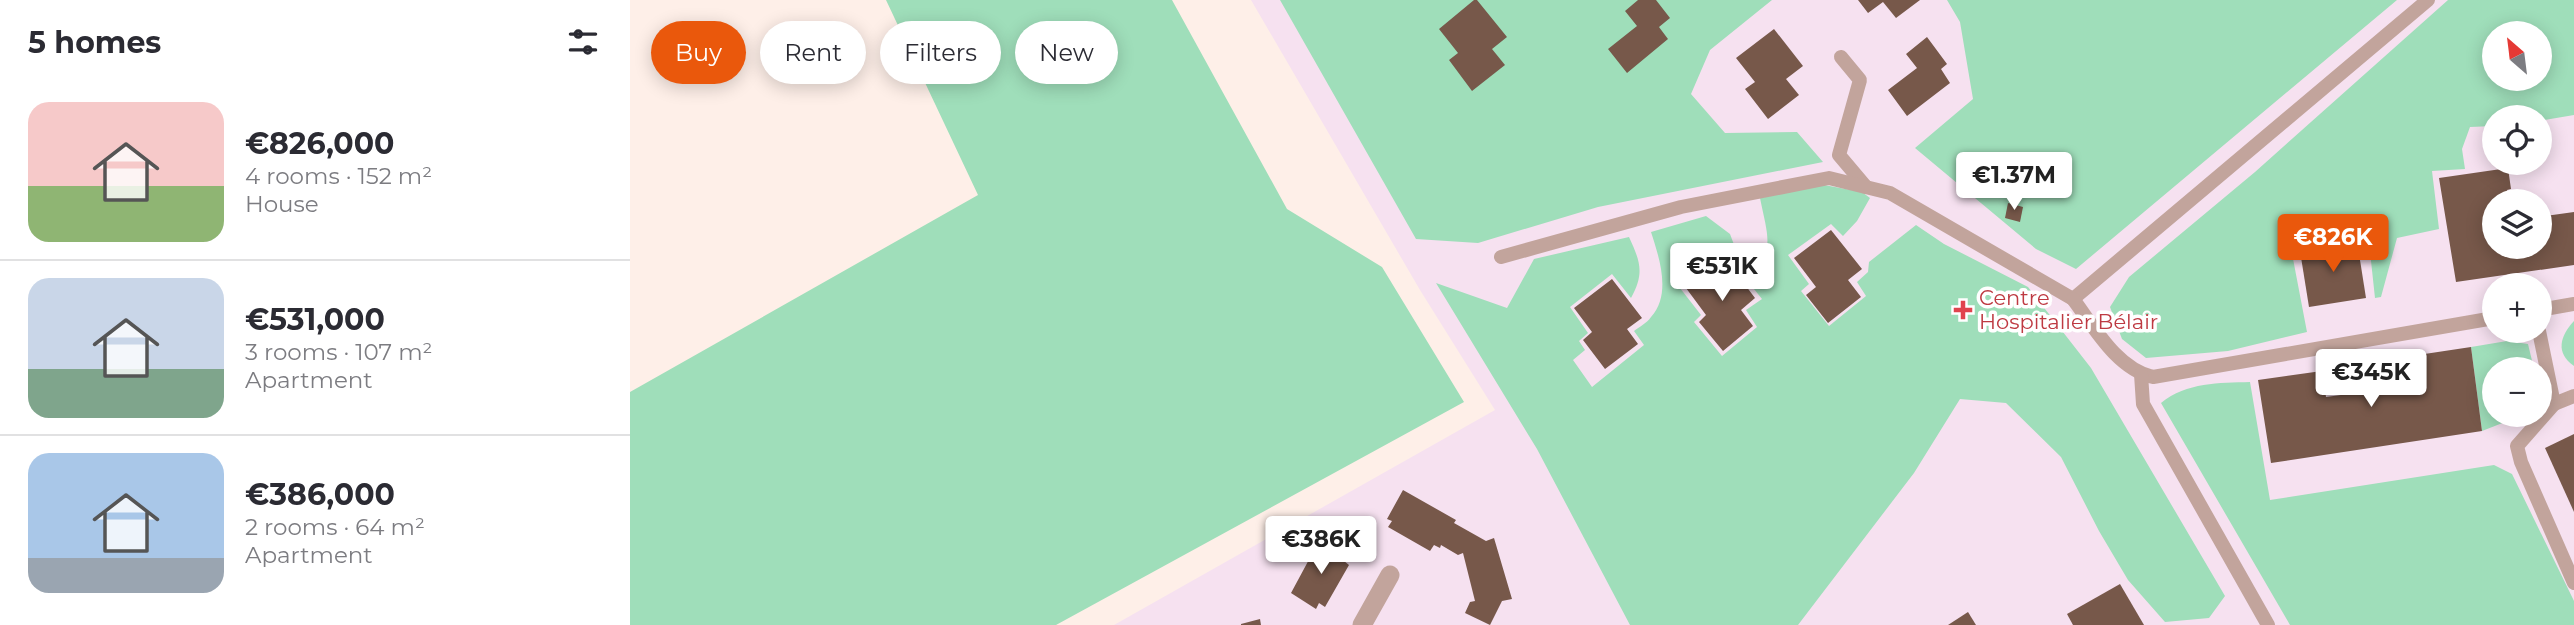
<!DOCTYPE html>
<html lang="en">
<head>
<meta charset="utf-8">
<style>
  :root { --surface:#fff; --page:#f2f2f3; --text:#2b2b33; --muted:#7c7c81; --line:#e1e1e2; --accent:#ea580c }
  body { margin:0; font-family:Montserrat,sans-serif; background:var(--page); color:var(--text); height:100vh; display:flex; flex-direction:column; font-size:26px; white-space:nowrap }
  * { box-sizing:border-box; margin:0 }
  p { font-size:23px; color:var(--muted) }
  .icon { flex:none; width:38px; height:38px; fill:none; stroke:currentColor; stroke-width:2; stroke-linecap:round; stroke-linejoin:round }
  .map { position:relative; flex:1; overflow:hidden }
  .panel { display:flex; flex-direction:column; background:var(--surface); width:630px }
  .panel>* { flex:none }
  .banner { position:absolute; left:21px; top:21px; width:665px; height:63px; display:flex; gap:14px }
  .needle { width:46px; rotate:332deg }
  .controls { position:absolute; left:1852px; top:21px; display:grid; gap:14px }
  .controls a { display:grid; place-items:center; width:70px; height:70px; border-radius:50%; background:var(--surface); box-shadow:0 4px 18px #0003; font-size:35px }
  .price { position:absolute; translate:-50% -60px; padding:0 16px; border-radius:7px; background:#fff; color:#222; font-size:23px; line-height:46px; filter:drop-shadow(0 2px 4px #0008) }
  .price::after { content:''; position:absolute; left:50%; top:42px; width:21px; height:16px; margin-left:-10px; background:inherit; clip-path:polygon(0 0,100% 0,50% 100%) }
  .price.selected { background:var(--accent); color:#fff }
  ul { padding:0; list-style:none }
  li { display:flex; align-items:center; gap:21px; height:175px; padding:0 28px }
  li+li { border-top:2px solid var(--line) }
  li span { display:grid; place-items:center; flex:none; width:196px; height:140px; border-radius:21px; color:#555 }
  li>.icon { margin-inline-start:auto }
  span .icon { width:84px; height:84px; fill:#fffc; stroke-width:1 }
  li b { font-size:30px }
  h2 { display:flex; justify-content:space-between; align-items:center; height:84px; padding:0 28px; font-size:30px }
  .chip { padding:0 24px; border-radius:32px; background:var(--surface); box-shadow:0 4px 18px #0003; font-size:24px; line-height:63px }
  .chip.selected { background:var(--accent); color:#fff }
  main { display:flex; flex:1; min-height:0 }
  .map>svg:first-child { display:block }
  .medical { fill:#f6e1f0; fill-rule:evenodd }
  .green { fill:#9fdeba; fill-rule:evenodd }
  .building { fill:#77584a }
  .lines { fill:none; stroke-linecap:round; stroke-linejoin:round }
  .service { stroke:#c2a49c; stroke-width:14 }
  .minor { stroke:#c2a49c; stroke-width:19 }
  .health-dot { fill:#e0444e; stroke:#fff; stroke-width:2.5 }
  .labels { text-anchor:middle; stroke-width:7; stroke-linejoin:round; paint-order:stroke }
  .health-label { font-size:21px; fill:#be3a42; stroke:#fff; text-anchor:start }
</style>
</head>
<body>
<main>
<section class="panel">
<h2>5 homes<svg class="icon" aria-label="filters" viewBox="0 0 24 24"><path d="M4 7h16M4 17h16"/><circle cx="9" cy="7" r="2"/><circle cx="15" cy="17" r="2"/></svg></h2>
<ul>
<li><span style="background:linear-gradient(#f6c9c9 60%,#8fb573 0)"><svg class="icon" aria-label="home" viewBox="0 0 24 24"><path d="M3 11l9-7 9 7M6 9v11h12V9"/></svg></span><div><b>€826,000</b><p>4 rooms · 152 m²</p><p>House</p></div></li>
<li><span style="background:linear-gradient(#c9d6e8 65%,#7fa58c 0)"><svg class="icon" aria-label="home" viewBox="0 0 24 24"><path d="M3 11l9-7 9 7M6 9v11h12V9"/></svg></span><div><b>€531,000</b><p>3 rooms · 107 m²</p><p>Apartment</p></div></li>
<li><span style="background:linear-gradient(#a9c7e8 75%,#9aa5b1 0)"><svg class="icon" aria-label="home" viewBox="0 0 24 24"><path d="M3 11l9-7 9 7M6 9v11h12V9"/></svg></span><div><b>€386,000</b><p>2 rooms · 64 m²</p><p>Apartment</p></div></li>
</ul>
</section>
<div class="map">
<svg width="1944" height="625" viewBox="0 0 1944 625">
  <rect width="100%" height="100%" fill="#feefe8"/>
  <!-- medical -->
  <path class="medical" d="M 621,0 L 1944,0 L 1944,625 L 484,625 L 865,410 L 790,290 ZM 1864,33 L 1909,33 L 1909,79 L 1864,79 ZM 1864,117 L 1909,117 L 1909,163 L 1864,163 ZM 1864,201 L 1909,201 L 1909,247 L 1864,247 ZM 1864,285 L 1909,285 L 1909,331 L 1864,331 ZM 1864,369 L 1909,369 L 1909,415 L 1864,415 Z"/>
  <!-- green -->
  <g class="green">
    <polygon points="256,0 542,0 657,209 752,267 834,402 426,625 0,625 0,392 348,195"/>
    <polygon points="650,0 1142,0 1080,50 1061,94 1095,133 1167,132 1193,162 968,207 848,243 786,239"/>
    <polygon points="1317,0 1767,0 1446,269 1406,249 1285,148 1343,99 1330,22"/>
    <path d="M 1818,0 L 1944,0 L 1944,115 L 1909,121 L 1909,117 L 1864,117 L 1864,126 L 1840,127 L 1832,149 L 1835,169 L 1802,171 L 1809,229 L 1767,238 L 1751,297 L 1745,298 L 1738,233 L 1660,243 L 1677,332 L 1598,351 L 1516,358 L 1492,339 L 1480,307 L 1499,277 L 1625,172 ZM 1864,33 L 1909,33 L 1909,79 L 1864,79 Z"/>
    <path d="M 1194,185 L 1232,192 L 1240,198 L 1227,221 L 1213,236 L 1201,224 L 1158,255 L 1179,284 L 1171,291 L 1199,326 L 1236,296 L 1227,282 L 1238,272 L 1239,262 L 1286,225 L 1314,244 L 1398,287 L 1461,368 L 1595,596 L 1579,618 L 1535,622 L 1498,580 L 1469,531 L 1431,457 L 1376,403 L 1330,399 L 1284,473 L 1168,625 L 1000,625 L 907,449 L 806,283 L 877,308 L 904,259 L 999,237 C 1010,261 1015,273 1001,298 L 982,274 L 940,307 L 958,333 L 949,341 L 955,350 L 943,360 L 962,387 L 1014,345 L 1004,331 C 1009,327 1017,323 1021,317 C 1042,294 1029,257 1021,232 L 1076,216 L 1100,234 L 1106,250 L 1101,260 L 1095,253 L 1050,288 L 1071,315 L 1064,322 L 1092,356 L 1127,327 L 1116,310 L 1132,299 L 1120,284 C 1144,245 1139,242 1130,198 Z"/>
    <path d="M 1944,321 L 1944,366 C 1925,353 1930,336 1944,321 Z"/>
    <polygon points="1877,341 1898,344 1904,369 1864,369 1864,415 1893,415 1852,431 1841,347"/>
    <path d="M 1620,382 L 1640,500 L 1864,465 L 1882,474 L 1944,601 L 1944,625 L 1660,625 L 1531,403 C 1557,382 1589,383 1620,382 Z"/>
  </g>
  <!-- building -->
  <g class="building">
    <polygon points="844,0 847,0 877,37 862,49 875,65 842,91 819,60 828,53 809,29"/>
    <polygon points="1008,0 1026,0 1040,18 1029,27 1038,39 997,73 978,49 1007,26 995,11"/>
    <polygon points="1228,0 1290,0 1266,18 1253,2 1238,13"/>
    <polygon points="1144,29 1173,66 1156,79 1169,95 1138,119 1115,89 1125,82 1106,58"/>
    <polygon points="1297,37 1317,64 1311,69 1320,83 1277,116 1258,90 1287,68 1276,54"/>
    <polygon points="1878,168 1881,189 1877,190 1880,201 1864,201 1864,247 1909,247 1909,217 1944,212 1944,265 1826,282 1809,178"/>
    <polygon points="1378,203 1393,207 1390,222 1375,218"/>
    <polygon points="1201,230 1232,269 1218,280 1231,297 1198,323 1176,295 1186,287 1164,258"/>
    <polygon points="1727,241 1736,298 1679,307 1670,251"/>
    <polygon points="1094,257 1125,298 1111,310 1123,326 1093,351 1069,322 1076,315 1056,288"/>
    <polygon points="982,279 1012,318 997,329 1008,344 975,369 953,340 962,332 944,308"/>
    <polygon points="1841,347 1852,431 1641,463 1628,380 1699,370 1702,389 1695,390 1696,397 1777,386 1777,380 1770,380 1768,358"/>
    <polygon points="1944,434 1944,512 1915,448"/>
    <polygon points="773,490 826,520 824,523 856,541 864,538 882,599 872,601 860,625 835,613 840,602 845,601 833,553 828,555 811,545 810,548 804,545 800,551 758,527 762,521 757,519"/>
    <polygon points="689,541 716,556 714,561 719,565 695,607 689,603 686,609 661,593"/>
    <polygon points="1490,584 1514,625 1443,625 1437,614"/>
    <polygon points="1338,612 1346,625 1318,625"/>
    <polygon points="630,619 631,625 611,625 611,624"/>
  </g>
  <g class="lines">
    <!-- service -->
    <g class="service">
      <polyline points="1211,57 1230,80 1209,155 1236,187"/>
      <polyline points="871,257 1051,207 1199,178 1260,193 1443,299 1798,0"/>
      <path d="M 1443,299 C 1464,327 1487,369 1523,377 L 1864,318"/>
      <polyline points="1909,310 1944,304"/>
      <polyline points="1909,331 1924,404 1944,396"/>
      <polyline points="1511,374 1513,404 1638,625"/>
      <polyline points="1924,404 1887,446 1891,462 1944,583"/>
    </g>
    <!-- minor -->
    <polyline class="minor" points="732,625 760,575"/>
  </g>
  <!-- markers -->
  <path class="health-dot" d="M1329.5 299.5h7v7h7v7h-7v7h-7v-7h-7v-7h7z"/>
  <g class="labels">
    <!-- health labels -->
    <g class="health-label">
      <text x="1349" y="305">Centre<tspan x="1349" dy="24">Hospitalier Bélair</tspan></text>
    </g>
  </g>
</svg>
<div class="controls">
<a><svg class="needle" viewBox="-14 -14 28 28"><path d="M0-13l5 13h-10z" fill="#e53935"/><path d="M0 13l5-13h-10z" fill="#7c7c81"/></svg></a>
<a><svg class="icon" aria-label="locate" viewBox="0 0 24 24"><circle cx="12" cy="12" r="6"/><path d="M12 2v4M12 18v4M2 12h4M18 12h4"/></svg></a>
<a><svg class="icon" aria-label="layers" viewBox="0 0 24 24"><path d="M12 4l9 5-9 5-9-5zM3 14l9 5 9-5"/></svg></a>
<a>+</a>
<a>−</a>
</div>
<b class="price" style="left:1384px;top:212px">€1.37M</b>
<b class="price selected" style="left:1703px;top:274px">€826K</b>
<b class="price" style="left:1092px;top:303px">€531K</b>
<b class="price" style="left:1741px;top:409px">€345K</b>
<b class="price" style="left:691px;top:576px">€386K</b>
<div class="banner">
<a class="chip selected">Buy</a>
<a class="chip">Rent</a>
<a class="chip">Filters</a>
<a class="chip">New</a>
</div>
</div>
</main>
</body>
</html>
